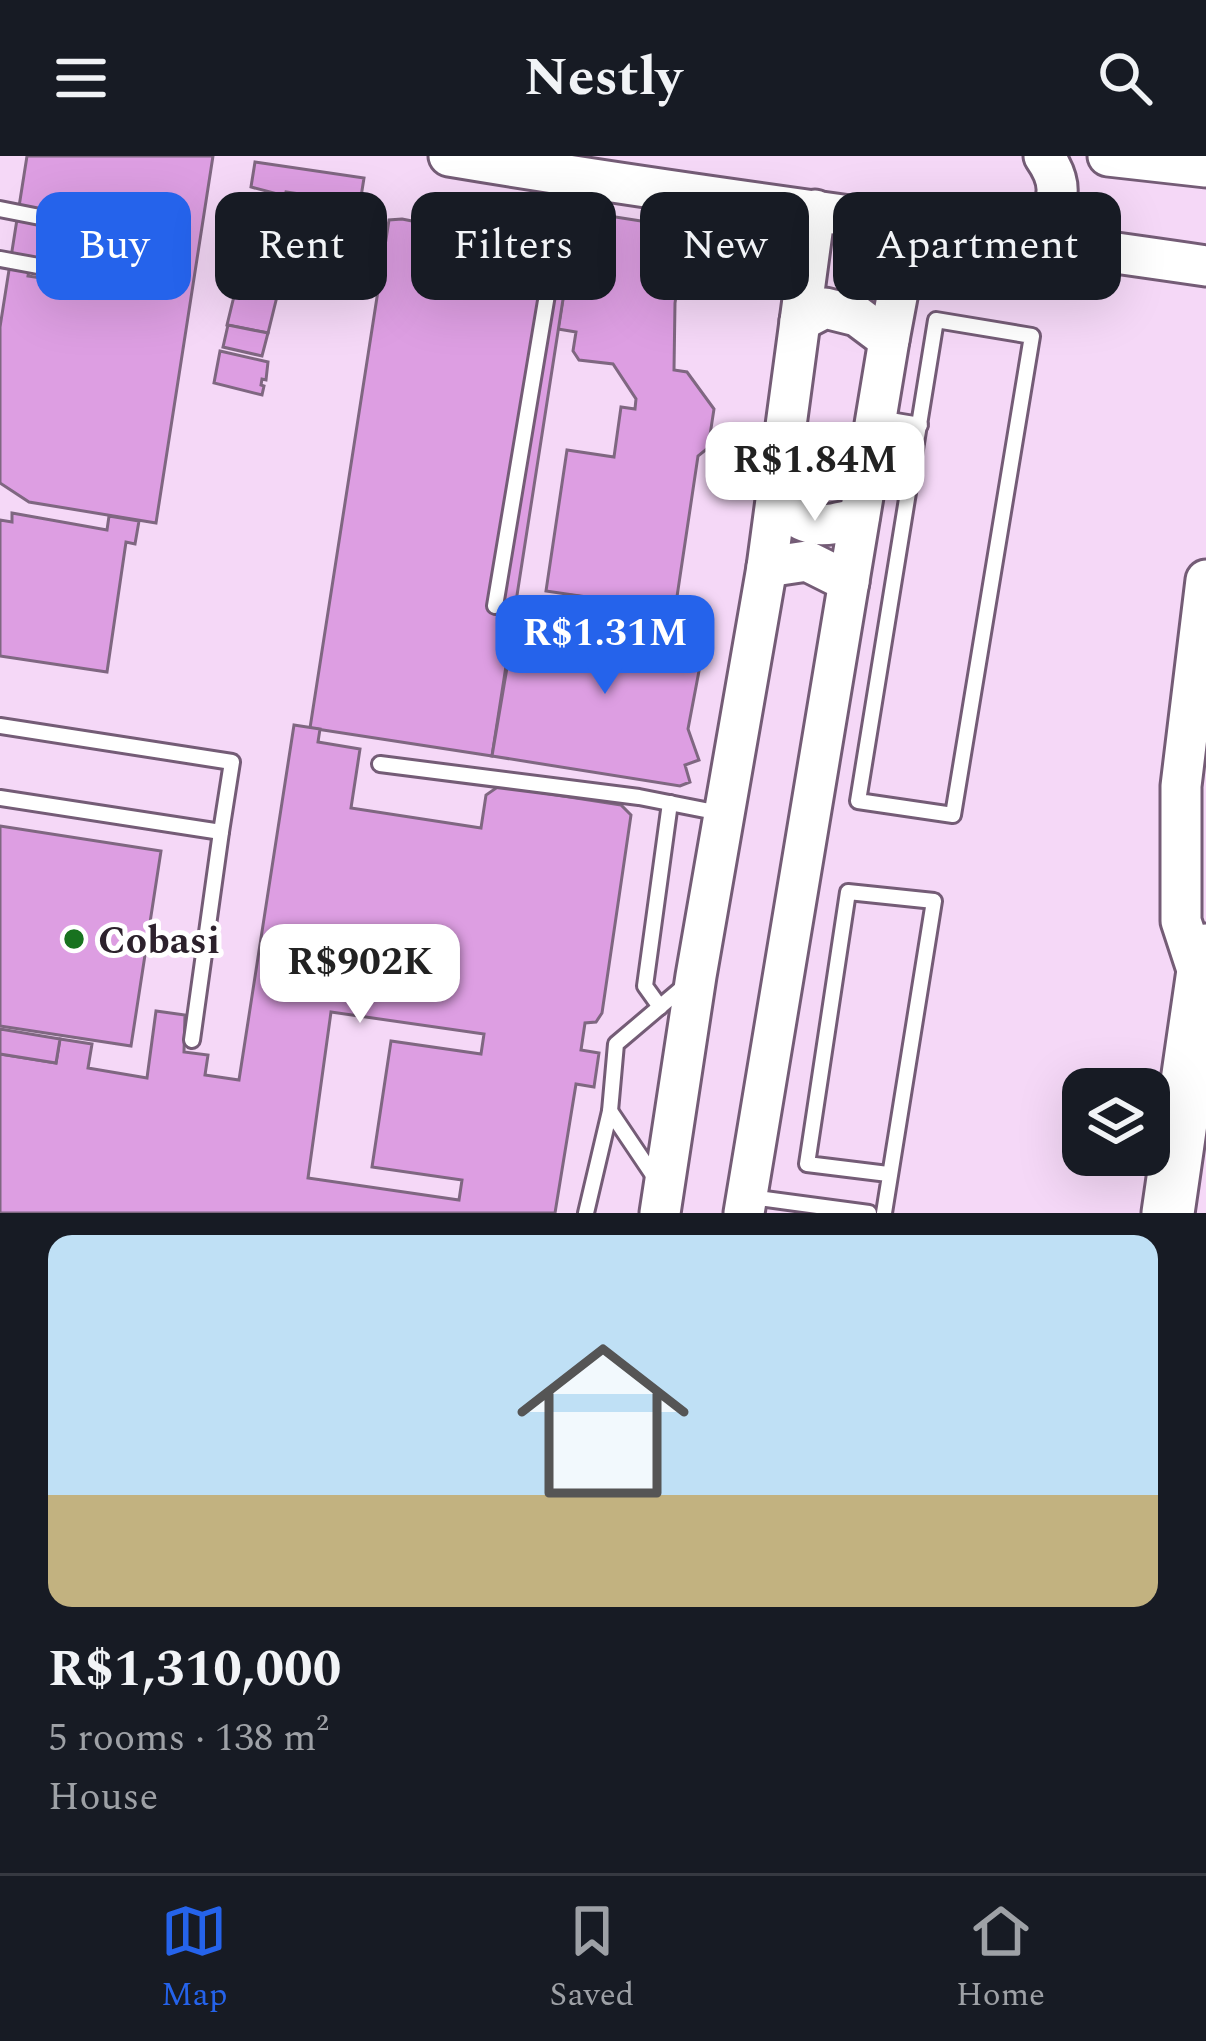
<!DOCTYPE html>
<html lang="en">
<head>
<meta charset="utf-8">
<style>
  :root { --surface:#171b24; --page:#242831; --text:#f1f3f6; --muted:#9ea1a6; --line:#363941; --accent:#2563eb }
  body { margin:0; font-family:Spectral,serif; background:var(--page); color:var(--text); height:100vh; display:flex; flex-direction:column; font-size:45px; white-space:nowrap }
  * { box-sizing:border-box; margin:0 }
  p { font-size:39px; color:var(--muted) }
  .icon { flex:none; width:66px; height:66px; fill:none; stroke:currentColor; stroke-width:2; stroke-linecap:round; stroke-linejoin:round }
  .map { position:relative; height:1057px; overflow:hidden }
  .details { display:flex; flex-direction:column; background:var(--surface); flex:1 }
  .details>* { flex:none }
  .guide { position:absolute; left:36px; top:36px; width:1134px; height:108px; display:flex; gap:24px }
  .buttons { position:absolute; left:1062px; top:912px; display:grid; gap:24px }
  .buttons a { display:grid; place-items:center; width:108px; height:108px; border-radius:24px; background:var(--surface); box-shadow:0 12px 48px #0002; font-size:60px }
  .price { position:absolute; translate:-50% -102px; padding:0 27px; border-radius:24px; background:#fff; color:#222; font-size:39px; line-height:78px; filter:drop-shadow(0 3px 6px #0008) }
  .price::after { content:''; position:absolute; left:50%; top:72px; width:36px; height:27px; margin-left:-18px; background:inherit; clip-path:polygon(0 0,100% 0,50% 100%) }
  .price.current { background:var(--accent); color:#fff }
  ul { padding:0; list-style:none }
  li { display:grid; align-content:center; gap:24px; height:636px; padding:0 48px }
  li span { display:grid; place-items:center; height:372px; border-radius:24px; color:#555 }
  li>.icon { margin-inline-start:auto }
  span .icon { width:216px; height:216px; fill:#fffc; stroke-width:1 }
  li b { font-size:51px }
  .tag { padding:0 42px; border-radius:24px; background:var(--surface); box-shadow:0 12px 48px #0002; font-size:42px; line-height:108px }
  .tag.current { background:var(--accent); color:#fff }
  header { display:flex; justify-content:space-between; align-items:center; height:156px; padding:0 48px; background:var(--surface); font-size:54px; font-weight:700 }
  .tabs { display:flex; justify-content:space-around; align-items:center; height:168px; border-top:3px solid var(--line); background:var(--surface); font-size:33px; color:var(--muted) }
  .tabs a { display:grid; justify-items:center; gap:6px }
  .tabs .current { color:var(--accent) }
  .map>svg:first-child { display:block }
  .building { fill:#dd9ee2; stroke:#7f6781; stroke-width:3; fill-rule:evenodd }
  .lines { fill:none; stroke-linecap:round; stroke-linejoin:round }
  .lane-casing { stroke:#745c76; stroke-width:20 }
  .secondary-casing { stroke:#745c76; stroke-width:45 }
  .highway-casing { stroke:#745c76; stroke-width:57 }
  .lane { stroke:#fff; stroke-width:14 }
  .secondary { stroke:#fff; stroke-width:39 }
  .highway { stroke:#fff; stroke-width:51 }
  .poi-dot { fill:#18721f; stroke:#fff; stroke-width:4.5 }
  .labels { text-anchor:middle; stroke-width:10; stroke-linejoin:round; paint-order:stroke }
  .poi-label { font-size:39px; font-weight:bold; fill:#2c212c; stroke:#fff; text-anchor:start }
</style>
</head>
<body>
<header><svg class="icon" aria-label="menu" viewBox="0 0 24 24"><path d="M4 6h16M4 12h16M4 18h16"/></svg>Nestly<svg class="icon" aria-label="search" viewBox="0 0 24 24"><circle cx="10" cy="10" r="6"/><path d="M15 15l6 6"/></svg></header>
<div class="map">
<svg width="1206" height="1057" viewBox="0 0 1206 1057">
  <rect width="100%" height="100%" fill="#f5d8f7"/>
  <!-- building -->
  <g class="building">
    <path d="M 27,0 L 213,0 L 156,367 L 29,346 L 0,327 L 0,171 ZM 31,102 L 71,108 L 68,126 L 28,120 Z"/>
    <polygon points="255,6 364,22 360,47 286,36 285,40 251,31"/>
    <polygon points="262,39 293,43 290,67 259,63"/>
    <polygon points="294,41 324,44 324,50 326,44 341,46 336,75 322,74 324,61 292,57"/>
    <polygon points="577,55 686,72 675,147 674,214 687,216 714,253 708,292 698,300 675,454 546,435 567,294 614,301 621,251 635,253 636,243 613,208 579,204 573,195 576,176 558,173"/>
    <polygon points="402,63 452,73 449,86 486,92 489,79 538,84 538,87 571,92 492,600 310,572 389,64"/>
    <polygon points="243,103 284,112 268,177 227,169"/>
    <polygon points="228,169 268,177 262,200 223,191"/>
    <polygon points="220,195 268,206 266,224 262,223 261,229 264,230 262,239 214,227"/>
    <polygon points="12,357 107,374 109,360 139,365 135,388 126,386 107,516 0,500 0,364 12,366"/>
    <polygon points="570,439 649,450 646,470 706,478 688,573 699,604 685,609 690,626 680,630 492,600 510,494 579,505 581,488 563,486"/>
    <path d="M 294,569 L 320,573 L 318,586 L 360,593 L 351,652 L 481,672 L 486,639 L 499,630 L 621,649 L 631,659 L 602,857 L 596,866 L 585,867 L 581,894 L 599,897 L 594,931 L 576,928 L 555,1057 L 0,1057 L 0,898 L 56,907 L 60,883 L 92,888 L 88,912 L 147,922 L 156,855 L 185,859 L 184,896 L 208,899 L 205,919 L 239,924 ZM 331,856 L 484,878 L 481,898 L 391,885 L 372,1011 L 462,1024 L 459,1044 L 308,1022 Z"/>
    <polygon points="0,670 161,695 131,890 0,870"/>
    <polygon points="0,873 60,883 56,907 0,898"/>
  </g>
  <g class="lines">
    <!-- lane casing -->
    <g class="lane-casing">
      <g id="lane">
        <polyline points="0,53 50,63"/>
        <polyline points="0,103 44,111"/>
        <polygon points="936,164 1032,180 953,659 858,645"/>
        <polyline points="878,262 920,269"/>
        <polyline points="495,450 566,25"/>
        <polyline points="0,570 232,606 221,676 0,642"/>
        <polyline points="380,608 639,641 720,657"/>
        <polyline points="660,851 645,830 670,647"/>
        <polyline points="192,884 221,676"/>
        <polyline points="610,955 657,1025"/>
        <polyline points="751,1041 869,1057"/>
        <polyline points="586,1057 610,955 616,888 688,827"/>
        <polyline points="884,1057 934,745 848,736 807,1008 888,1018"/>
      </g>
    </g>
    <!-- secondary casing -->
    <g class="secondary-casing">
      <g id="secondary">
        <path d="M 449,0 C 700,42 954,73 1206,110"/>
        <polyline points="1108,0 1206,11"/>
        <path d="M 1016,82 C 1052,61 1072,40 1044,0"/>
        <polyline points="800,165 825,152 857,160 889,184"/>
        <path d="M 777,346 C 809,374 819,372 859,362"/>
        <polyline points="767,411 807,405 849,426"/>
        <polyline points="1201,826 1181,765 1181,630 1206,424"/>
        <polyline points="660,1057 696,820 767,411 815,54"/>
        <polyline points="744,1057 889,184 903,109 926,68"/>
      </g>
    </g>
    <!-- highway casing -->
    <g class="highway-casing">
      <polyline id="highway" points="1168,1057 1206,794"/>
    </g>
    <!-- lane -->
    <use href="#lane" class="lane"/>
    <!-- secondary -->
    <use href="#secondary" class="secondary"/>
    <!-- highway -->
    <use href="#highway" class="highway"/>
  </g>
  <!-- markers -->
  <circle class="poi-dot" cx="74" cy="783" r="12"/>
  <g class="labels">
    <!-- poi labels -->
    <g class="poi-label">
      <text x="98" y="797">Cobasi</text>
    </g>
  </g>
</svg>
<div class="buttons">
<a><svg class="icon" aria-label="layers" viewBox="0 0 24 24"><path d="M12 4l9 5-9 5-9-5zM3 14l9 5 9-5"/></svg></a>
</div>
<b class="price" style="left:815px;top:368px">R$1.84M</b>
<b class="price current" style="left:605px;top:541px">R$1.31M</b>
<b class="price" style="left:360px;top:870px">R$902K</b>
<div class="guide">
<a class="tag current">Buy</a>
<a class="tag">Rent</a>
<a class="tag">Filters</a>
<a class="tag">New</a>
<a class="tag">Apartment</a>
</div>
</div>
<section class="details">
<ul>
<li><span style="background:linear-gradient(#bfe0f5 70%,#c2b280 0)"><svg class="icon" aria-label="home" viewBox="0 0 24 24"><path d="M3 11l9-7 9 7M6 9v11h12V9"/></svg></span><div><b>R$1,310,000</b><p>5 rooms · 138 m²</p><p>House</p></div></li>
</ul>
</section>
<nav class="tabs">
<a class="current"><svg class="icon" aria-label="map" viewBox="0 0 24 24"><path d="M3 6l6-2 6 2 6-2v14l-6 2-6-2-6 2zM9 4v14M15 6v14"/></svg>Map</a>
<a><svg class="icon" aria-label="saved" viewBox="0 0 24 24"><path d="M7 4h10v16l-5-4-5 4z"/></svg>Saved</a>
<a><svg class="icon" aria-label="home" viewBox="0 0 24 24"><path d="M3 11l9-7 9 7M6 9v11h12V9"/></svg>Home</a>
</nav>
</body>
</html>
